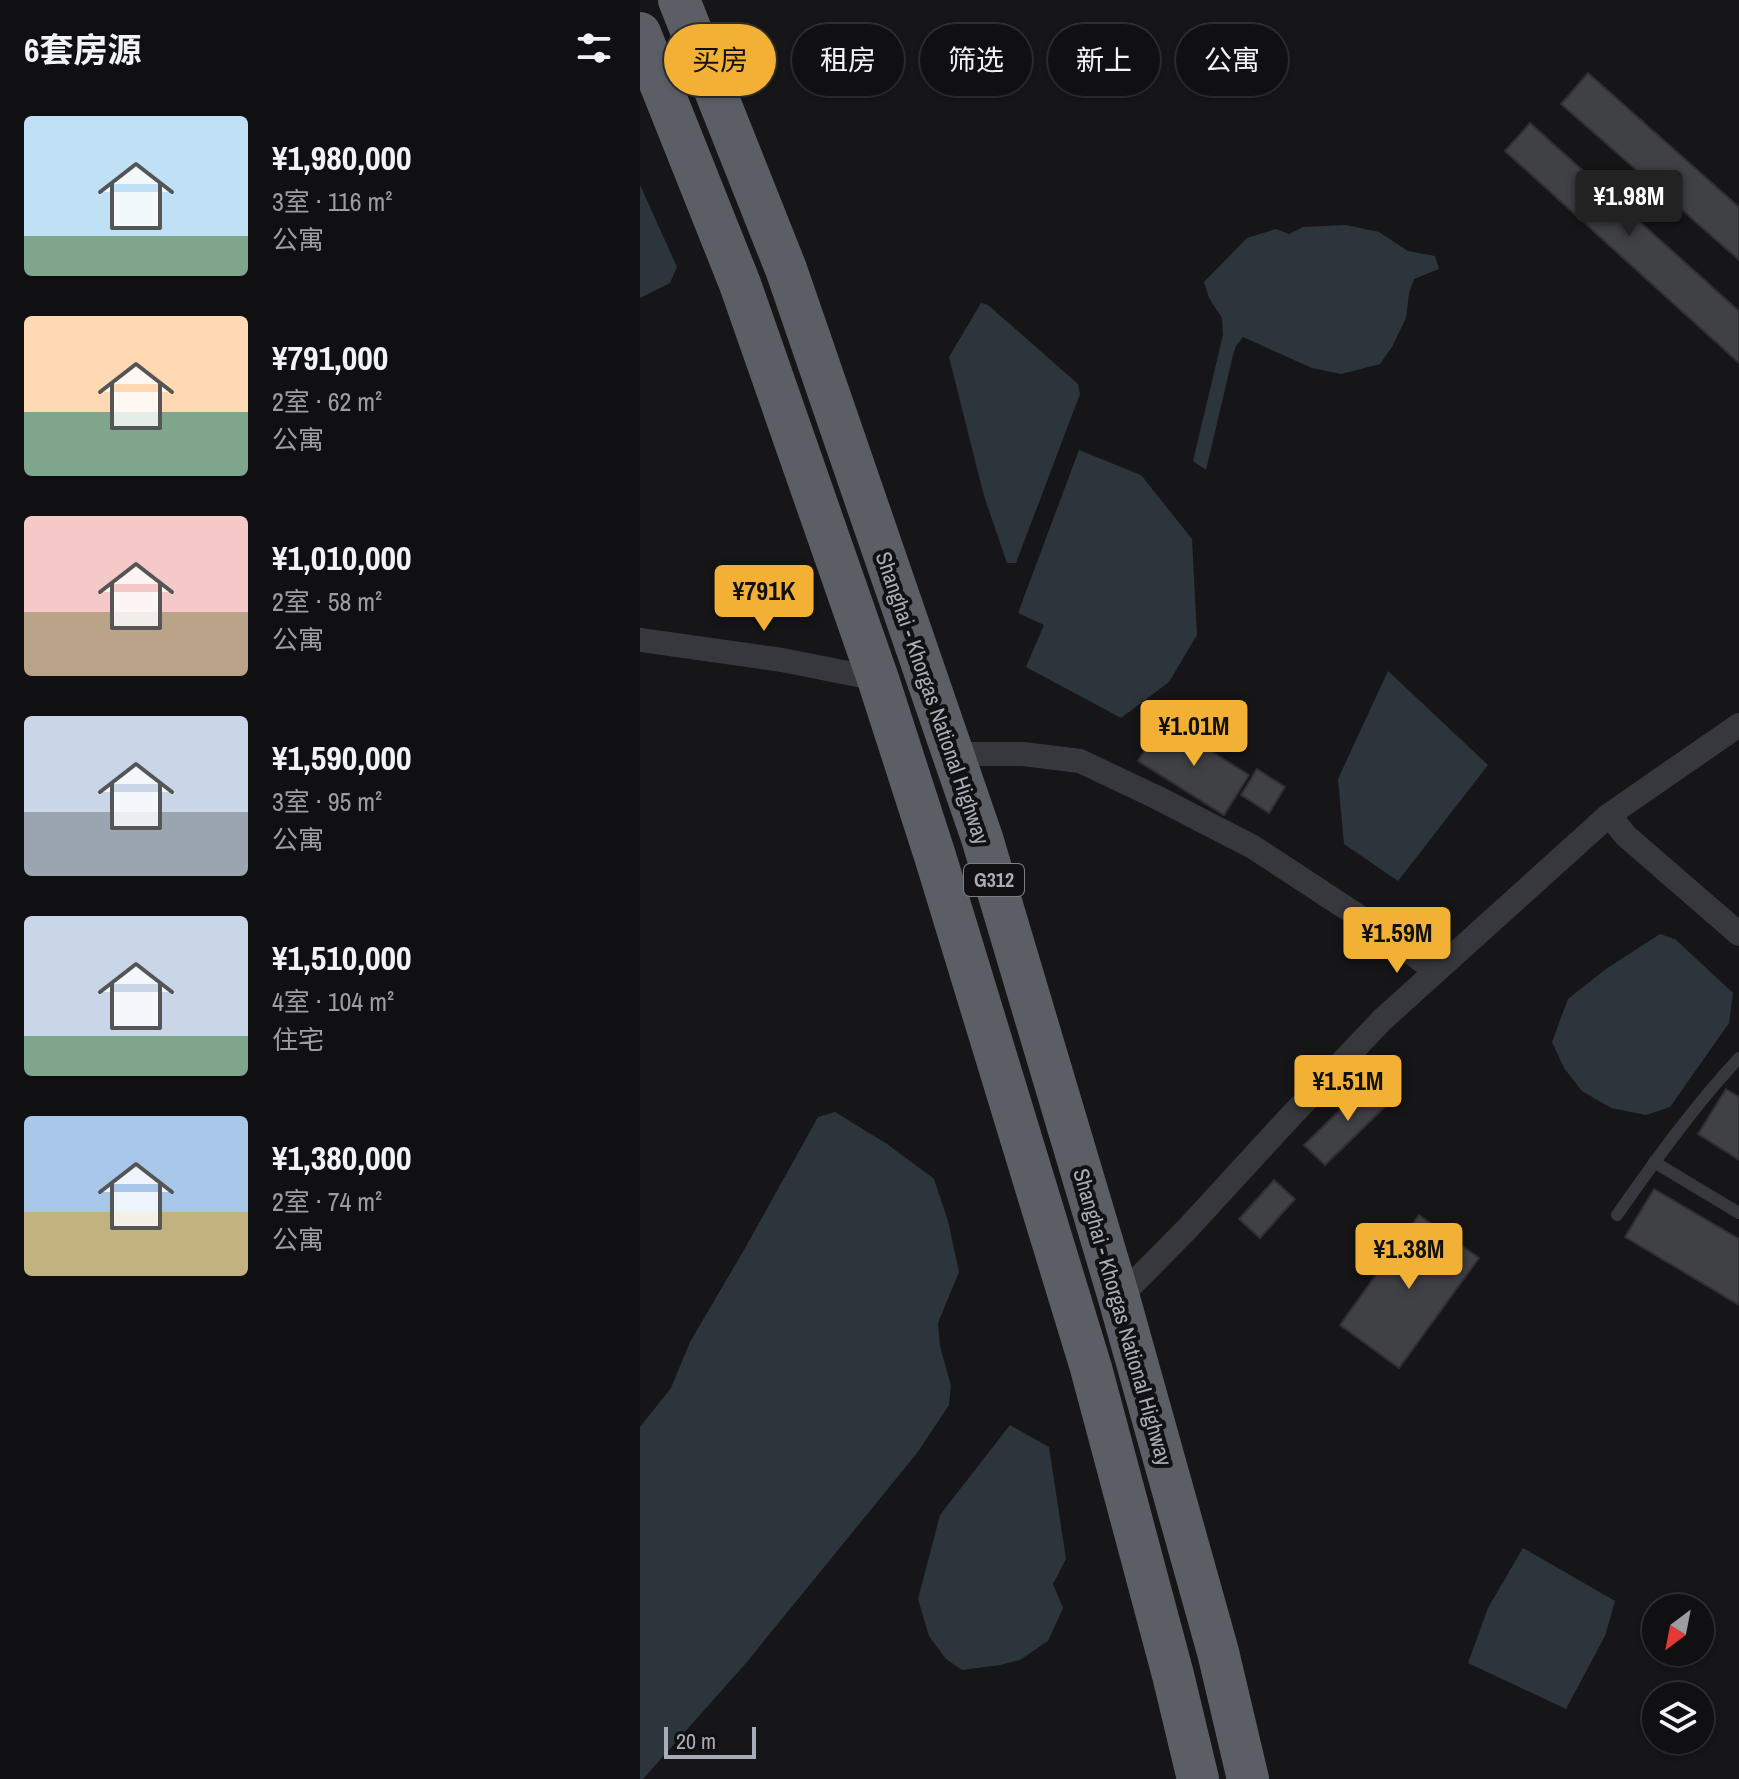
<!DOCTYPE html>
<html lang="zh">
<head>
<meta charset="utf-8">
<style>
  :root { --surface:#101012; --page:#1e1e20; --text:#f1f3f6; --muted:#9c9d9f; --line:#303032; --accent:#f2b134 }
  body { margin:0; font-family:"Archivo Narrow","Noto Sans SC",sans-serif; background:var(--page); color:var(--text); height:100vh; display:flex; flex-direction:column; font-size:30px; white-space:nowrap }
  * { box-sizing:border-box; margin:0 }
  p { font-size:26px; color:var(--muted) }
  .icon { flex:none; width:44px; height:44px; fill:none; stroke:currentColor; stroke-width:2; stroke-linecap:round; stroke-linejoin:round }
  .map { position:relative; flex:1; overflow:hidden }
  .panel { display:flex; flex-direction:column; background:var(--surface); width:640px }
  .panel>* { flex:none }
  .hud { position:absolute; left:24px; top:24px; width:760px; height:72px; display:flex; gap:16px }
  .needle { width:52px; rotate:212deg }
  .controls { position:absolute; left:1002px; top:1594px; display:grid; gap:16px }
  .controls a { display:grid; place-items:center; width:72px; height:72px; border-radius:50%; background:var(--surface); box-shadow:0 2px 6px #0004,0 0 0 2px var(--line); font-size:40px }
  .scale { position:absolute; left:24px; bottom:20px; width:92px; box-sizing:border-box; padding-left:8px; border:4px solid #a8adb8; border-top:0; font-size:22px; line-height:28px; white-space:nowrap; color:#a8adb8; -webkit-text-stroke:6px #111113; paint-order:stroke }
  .price { position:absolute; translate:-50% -68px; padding:0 18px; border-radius:8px; background:var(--accent); color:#111; font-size:26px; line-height:52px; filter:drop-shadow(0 2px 4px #0008) }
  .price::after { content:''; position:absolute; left:50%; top:48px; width:24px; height:18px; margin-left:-12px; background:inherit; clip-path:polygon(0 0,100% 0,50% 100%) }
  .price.active { background:#222; color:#fff }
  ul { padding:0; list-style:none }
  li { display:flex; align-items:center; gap:24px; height:200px; padding:0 24px }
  li span { display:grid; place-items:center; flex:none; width:224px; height:160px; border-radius:8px; color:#555 }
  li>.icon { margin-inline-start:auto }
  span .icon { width:96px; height:96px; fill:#fffc; stroke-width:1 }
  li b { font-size:34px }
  h2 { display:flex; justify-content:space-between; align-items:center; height:96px; padding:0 24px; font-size:34px }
  .pill { padding:0 28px; border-radius:36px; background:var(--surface); box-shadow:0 2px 6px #0004,0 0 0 2px var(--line); font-size:28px; line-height:72px }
  .pill.active { background:var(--accent); color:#111 }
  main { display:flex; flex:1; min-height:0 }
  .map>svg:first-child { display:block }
  .water { fill:#2c353c }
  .building { fill:#404145; stroke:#303034; stroke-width:2 }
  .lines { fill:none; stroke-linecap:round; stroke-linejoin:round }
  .service { stroke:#37383d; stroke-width:12 }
  .minor { stroke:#37383d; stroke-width:24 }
  .trunk { stroke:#5b5e65; stroke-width:42 }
  .labels { text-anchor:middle; stroke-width:8; stroke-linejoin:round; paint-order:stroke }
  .shield { fill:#111113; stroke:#7b7e86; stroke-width:2 }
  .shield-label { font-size:20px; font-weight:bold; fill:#a8adb8 }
  .street-label { font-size:22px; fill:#a8adb8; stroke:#111113 }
</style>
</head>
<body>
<main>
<section class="panel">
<h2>6套房源<svg class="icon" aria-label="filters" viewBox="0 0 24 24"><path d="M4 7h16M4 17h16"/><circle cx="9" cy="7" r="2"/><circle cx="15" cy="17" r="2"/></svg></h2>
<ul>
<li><span style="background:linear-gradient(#bfe0f5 75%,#7fa58c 0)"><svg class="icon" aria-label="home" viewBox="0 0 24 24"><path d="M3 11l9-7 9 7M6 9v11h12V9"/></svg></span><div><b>¥1,980,000</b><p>3室 · 116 m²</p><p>公寓</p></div></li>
<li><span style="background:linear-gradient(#ffd9b3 60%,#7fa58c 0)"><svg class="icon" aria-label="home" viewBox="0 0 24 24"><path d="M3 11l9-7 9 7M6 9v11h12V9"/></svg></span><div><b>¥791,000</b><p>2室 · 62 m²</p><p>公寓</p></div></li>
<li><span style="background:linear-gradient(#f6c9c9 60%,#b9a48a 0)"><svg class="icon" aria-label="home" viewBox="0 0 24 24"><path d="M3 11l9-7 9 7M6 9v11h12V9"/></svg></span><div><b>¥1,010,000</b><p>2室 · 58 m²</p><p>公寓</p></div></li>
<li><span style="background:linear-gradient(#c9d6e8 60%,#9aa5b1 0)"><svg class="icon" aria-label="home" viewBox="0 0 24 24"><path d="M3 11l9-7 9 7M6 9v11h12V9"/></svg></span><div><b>¥1,590,000</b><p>3室 · 95 m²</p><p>公寓</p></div></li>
<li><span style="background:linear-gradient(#c9d6e8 75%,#7fa58c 0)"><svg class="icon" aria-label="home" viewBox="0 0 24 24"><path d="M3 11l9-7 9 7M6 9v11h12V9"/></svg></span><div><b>¥1,510,000</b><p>4室 · 104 m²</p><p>住宅</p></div></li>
<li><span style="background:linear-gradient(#a9c7e8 60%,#c2b280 0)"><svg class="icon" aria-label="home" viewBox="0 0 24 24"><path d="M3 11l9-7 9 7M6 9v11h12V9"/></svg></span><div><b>¥1,380,000</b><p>2室 · 74 m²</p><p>公寓</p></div></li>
</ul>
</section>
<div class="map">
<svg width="1099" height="1779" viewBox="0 0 1099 1779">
  <rect width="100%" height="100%" fill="#161618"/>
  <!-- water -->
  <g class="water">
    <polygon points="0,185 37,267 30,283 0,298"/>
    <polygon points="706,225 739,232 768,251 795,256 799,269 774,279 769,293 766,318 752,347 740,364 701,374 672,368 603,337 596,346 593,355 566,470 553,461 583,335 582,318 569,298 564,282 607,238 636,229 649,234 663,227"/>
    <polygon points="341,303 348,305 438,384 440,394 376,563 367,563 344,496 309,357"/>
    <polygon points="439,450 501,475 552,539 557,635 529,682 481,718 386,667 404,625 378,613"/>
    <polygon points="748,671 848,765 758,881 704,844 698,779"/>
    <polygon points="1020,934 1035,939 1093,993 1089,1023 1030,1107 1006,1115 971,1108 942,1091 924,1068 912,1042 928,999 966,969"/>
    <polygon points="195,1112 247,1144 294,1179 308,1221 319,1272 298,1323 300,1346 311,1386 309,1405 277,1453 106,1663 3,1779 0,1779 0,1427 31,1388 50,1342 104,1250 178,1117"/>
    <polygon points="370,1425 409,1447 426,1559 413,1584 423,1608 408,1641 380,1660 360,1665 322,1670 306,1659 289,1636 278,1599 300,1515"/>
    <polygon points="883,1548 975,1601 965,1636 926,1709 828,1663 848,1608"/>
  </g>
  <!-- building -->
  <g class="building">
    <polygon points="948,73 1099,207 1099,260 921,104"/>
    <polygon points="890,123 1099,311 1099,363 865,151"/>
    <polygon points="523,721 609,775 584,815 498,761"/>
    <polygon points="617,769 645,787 629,813 601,795"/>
    <polygon points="731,1080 751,1101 685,1165 664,1145"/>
    <polygon points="1086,1089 1099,1097 1099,1160 1058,1134"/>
    <polygon points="634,1180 655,1199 620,1238 599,1219"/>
    <polygon points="1014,1189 1099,1239 1099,1305 985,1237"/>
    <polygon points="779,1215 839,1258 759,1368 700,1325"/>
  </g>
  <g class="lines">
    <!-- service -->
    <g class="service">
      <polyline points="1014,1162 1099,1213"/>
      <path d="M 977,1215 C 1015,1161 1054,1106 1099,1058"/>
    </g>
    <!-- minor -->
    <g class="minor">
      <polyline points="0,640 142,660 238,679"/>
      <polyline points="313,754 383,754 440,761 518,798 613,847 744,933 796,971"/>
      <polyline points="969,815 986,836 1099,934"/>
      <polyline points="479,1298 548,1228 650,1117 742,1020 969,815 1099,725"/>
    </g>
    <!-- trunk -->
    <g class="trunk">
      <polyline points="39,0 146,269 342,838 479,1298 578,1652 608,1779"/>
      <polyline points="0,33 100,284 238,679 295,856 451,1368 533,1675 558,1779"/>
    </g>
  </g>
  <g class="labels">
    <!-- shield labels -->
    <rect class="shield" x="324" y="864" width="60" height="32" rx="6"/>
    <g class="shield-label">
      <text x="354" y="887">G312</text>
    </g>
    <!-- street labels -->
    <g class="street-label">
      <text transform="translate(293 698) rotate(71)" y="8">Shanghai - Khorgas National Highway</text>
      <text transform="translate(483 1317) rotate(74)" y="8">Shanghai - Khorgas National Highway</text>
    </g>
  </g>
</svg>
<div class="controls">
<a><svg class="needle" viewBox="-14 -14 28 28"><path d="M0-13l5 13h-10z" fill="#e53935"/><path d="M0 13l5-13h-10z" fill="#9c9d9f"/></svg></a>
<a><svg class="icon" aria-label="layers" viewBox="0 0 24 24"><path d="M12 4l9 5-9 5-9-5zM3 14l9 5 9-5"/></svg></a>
</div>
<div class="scale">20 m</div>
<b class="price active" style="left:989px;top:238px">¥1.98M</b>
<b class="price" style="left:124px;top:633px">¥791K</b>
<b class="price" style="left:554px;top:768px">¥1.01M</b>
<b class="price" style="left:757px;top:975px">¥1.59M</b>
<b class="price" style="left:708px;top:1123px">¥1.51M</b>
<b class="price" style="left:769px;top:1291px">¥1.38M</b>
<div class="hud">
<a class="pill active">买房</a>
<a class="pill">租房</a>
<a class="pill">筛选</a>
<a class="pill">新上</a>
<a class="pill">公寓</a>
</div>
</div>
</main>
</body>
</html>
